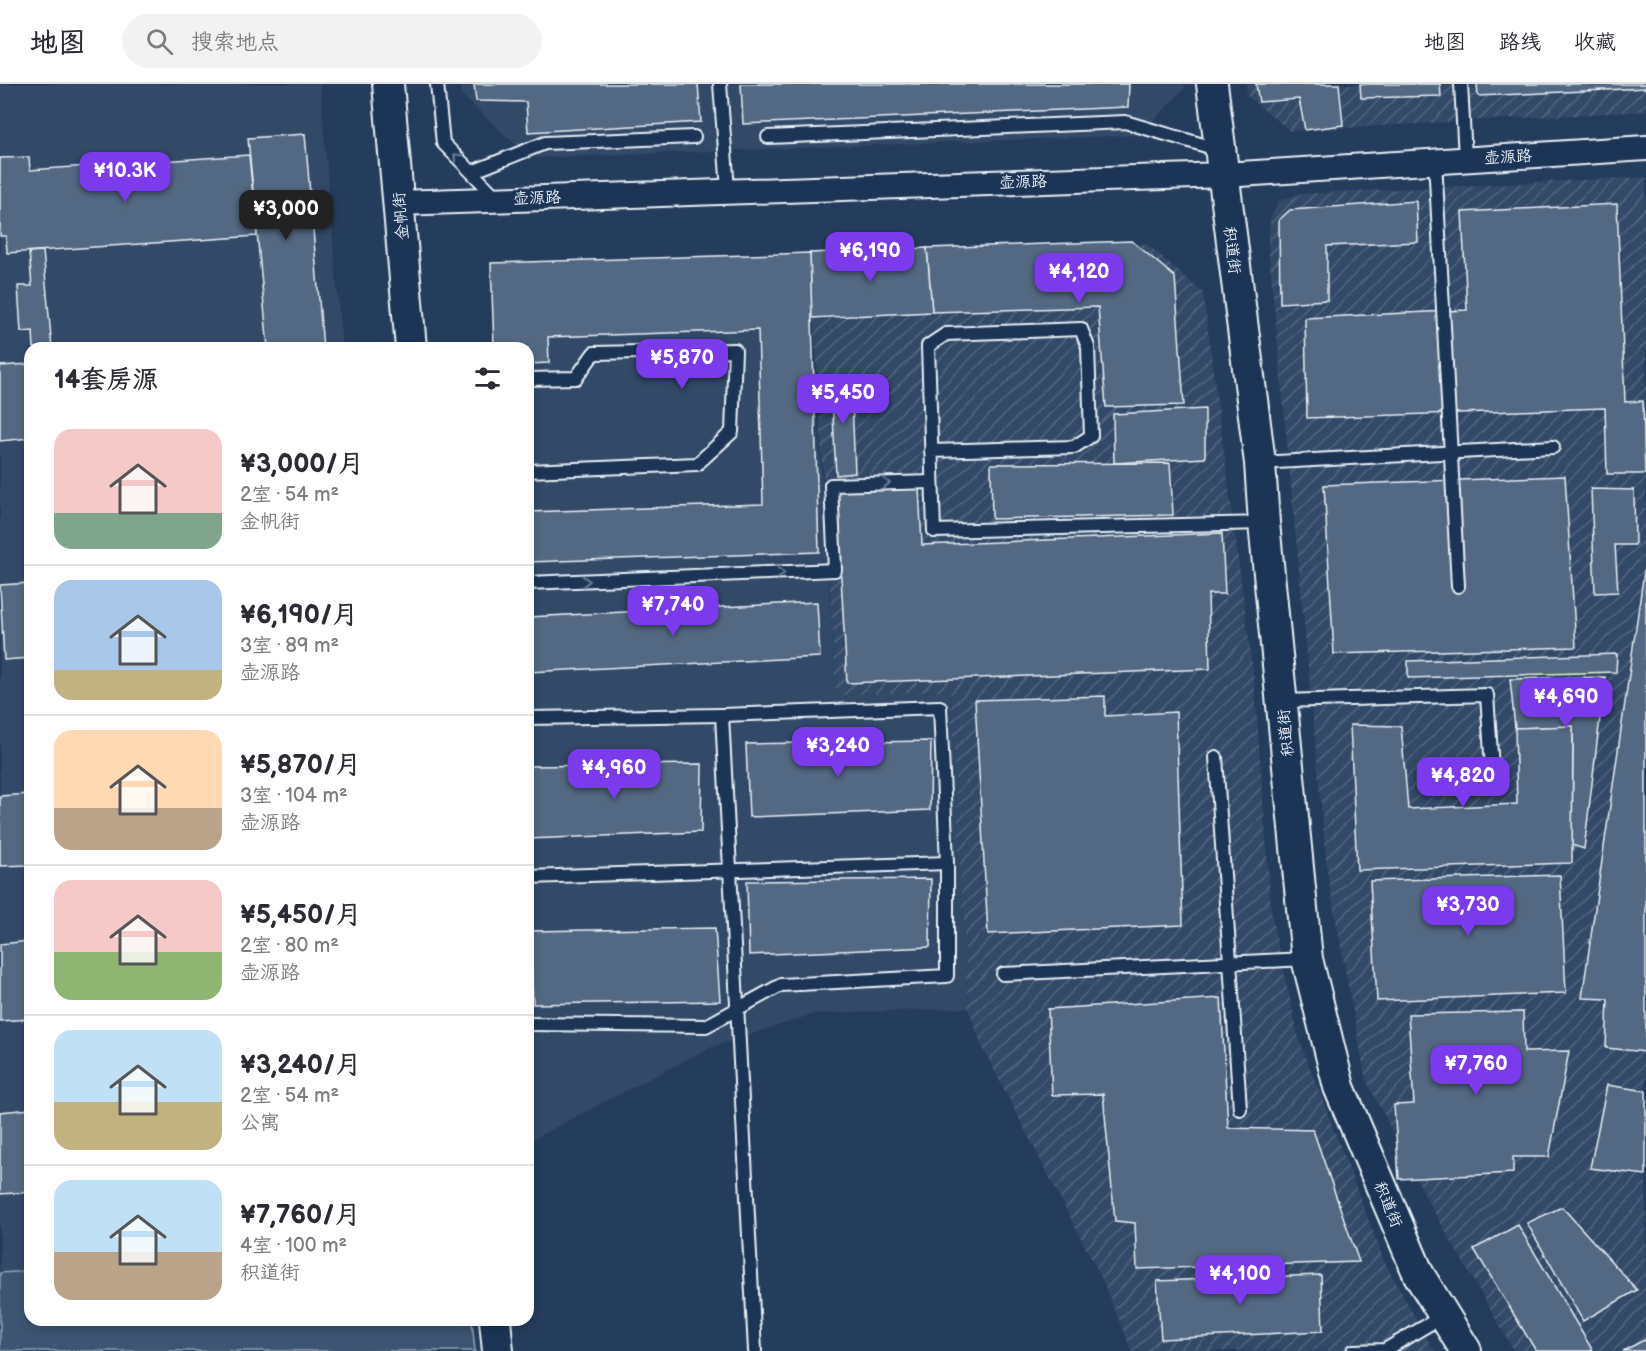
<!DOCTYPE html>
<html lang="zh">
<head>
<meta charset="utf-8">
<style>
  :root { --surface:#fff; --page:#f2f2f3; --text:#2b2b33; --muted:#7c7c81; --line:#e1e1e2; --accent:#7c3aed }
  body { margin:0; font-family:"Balsamiq Sans","LXGW WenKai TC",sans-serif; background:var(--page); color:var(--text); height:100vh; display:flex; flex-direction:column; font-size:22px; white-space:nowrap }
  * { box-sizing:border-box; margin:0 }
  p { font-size:20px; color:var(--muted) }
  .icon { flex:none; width:33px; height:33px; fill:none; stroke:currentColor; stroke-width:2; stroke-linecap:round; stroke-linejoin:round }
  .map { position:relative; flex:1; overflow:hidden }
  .panel { position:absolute; left:24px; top:258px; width:510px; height:984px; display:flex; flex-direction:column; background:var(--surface); border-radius:18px; box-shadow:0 3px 9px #0003 }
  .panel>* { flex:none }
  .price { position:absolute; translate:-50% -51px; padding:0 14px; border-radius:12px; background:var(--accent); color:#fff; font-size:20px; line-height:39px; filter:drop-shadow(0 2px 3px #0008) }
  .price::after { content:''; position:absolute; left:50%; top:36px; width:18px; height:14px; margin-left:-9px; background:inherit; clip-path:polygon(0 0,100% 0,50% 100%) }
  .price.selected { background:#222; color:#fff }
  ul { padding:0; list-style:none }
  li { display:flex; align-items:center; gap:18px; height:150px; padding:0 30px }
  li+li { border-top:2px solid var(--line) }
  li span { display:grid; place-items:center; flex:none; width:168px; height:120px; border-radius:18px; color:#555 }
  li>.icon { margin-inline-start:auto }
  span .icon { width:72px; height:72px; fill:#fffc; stroke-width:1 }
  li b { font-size:26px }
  h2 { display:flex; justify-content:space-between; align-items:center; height:72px; padding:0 30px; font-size:26px }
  header { display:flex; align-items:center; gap:36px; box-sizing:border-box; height:84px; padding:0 30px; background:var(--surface); border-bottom:2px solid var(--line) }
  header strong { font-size:28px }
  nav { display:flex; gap:33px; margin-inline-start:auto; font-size:21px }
  .search { width:420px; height:54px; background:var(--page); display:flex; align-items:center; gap:15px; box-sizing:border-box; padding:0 21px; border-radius:33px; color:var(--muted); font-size:22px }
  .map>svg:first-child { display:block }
  .built { fill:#334a68 }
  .industrial { fill:url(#industrial-furrows) }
  .park { fill:#3e5472; stroke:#93a2b5; stroke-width:1.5 }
  .building { fill:#536782; stroke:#e8f1f8; stroke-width:1.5 }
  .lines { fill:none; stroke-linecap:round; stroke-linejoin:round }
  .service-casing { stroke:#e8f1f8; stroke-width:16 }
  .minor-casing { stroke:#e8f1f8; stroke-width:28 }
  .tertiary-casing { stroke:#e8f1f8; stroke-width:34 }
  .service { stroke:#1d3557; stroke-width:12 }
  .minor { stroke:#1d3557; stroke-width:24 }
  .tertiary { stroke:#1d3557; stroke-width:30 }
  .oneway { stroke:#64778f }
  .labels { text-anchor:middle; stroke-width:4.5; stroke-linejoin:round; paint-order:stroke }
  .street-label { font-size:16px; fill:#e8f1f8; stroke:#1d3557 }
</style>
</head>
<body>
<header>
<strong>地图</strong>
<div class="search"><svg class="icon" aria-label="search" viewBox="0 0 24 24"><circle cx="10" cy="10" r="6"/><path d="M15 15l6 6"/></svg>搜索地点</div>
<nav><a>地图</a><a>路线</a><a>收藏</a></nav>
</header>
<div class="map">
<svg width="1646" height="1267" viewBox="0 0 1646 1267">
  <defs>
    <pattern id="industrial-furrows" width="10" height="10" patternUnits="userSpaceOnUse" patternTransform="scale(1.5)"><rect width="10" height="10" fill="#334a68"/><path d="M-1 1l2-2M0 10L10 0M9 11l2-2" fill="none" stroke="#51657e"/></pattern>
  </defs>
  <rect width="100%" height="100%" fill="#253d5d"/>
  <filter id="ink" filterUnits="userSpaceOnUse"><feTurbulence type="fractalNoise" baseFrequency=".0167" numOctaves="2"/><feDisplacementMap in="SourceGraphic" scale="12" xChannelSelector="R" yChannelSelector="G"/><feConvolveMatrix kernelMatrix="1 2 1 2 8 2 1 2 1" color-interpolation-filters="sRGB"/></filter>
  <g filter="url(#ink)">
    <!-- built -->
    <g class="built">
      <polygon points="0,0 320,0 342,264 30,264 30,1187 0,1189"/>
      <polygon points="460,0 1184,0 1185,4 1139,51 530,74 461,10"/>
      <polygon points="810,169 811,234 836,610 950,607 968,924 813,930 707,965 529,1057 528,264 494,264 491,179"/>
    </g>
    <!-- industrial -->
    <g class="industrial">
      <polygon points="1246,0 1646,0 1646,27 1290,47 1247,12"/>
      <polygon points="1646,93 1646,1267 1514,1267 1428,1117 1366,996 1328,794 1268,158 1271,132 1279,117 1299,110"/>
      <polygon points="1147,160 1203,209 1254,595 1272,835 1299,955 1385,1179 1434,1267 1132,1267 1100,1191 982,963 968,924 950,607 836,611 810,169"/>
    </g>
    <!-- park -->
    <polygon class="park" points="30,1187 30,1236 472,1236 475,1267 0,1267 0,1189"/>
    <!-- building -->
    <g class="building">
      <polygon points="474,0 698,0 701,38 528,48 526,18 476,17"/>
      <polygon points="741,0 1129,0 1128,23 743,40"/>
      <polygon points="1256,0 1339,0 1343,41 1305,46 1299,15 1259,18"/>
      <polygon points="1360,0 1440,0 1441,12 1361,14"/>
      <polygon points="1477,0 1646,0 1646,4 1478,12"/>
      <polygon points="305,50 323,264 268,264 248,54"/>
      <polygon points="249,71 257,152 7,169 6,152 0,152 0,74 29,73 30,86"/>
      <polygon points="1416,117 1418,158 1327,162 1327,216 1280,219 1279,136 1290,126"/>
      <polygon points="1617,120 1625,318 1643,317 1645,390 1607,390 1605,324 1307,334 1305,234 1467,226 1462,128"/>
      <polygon points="1132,157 1175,193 1184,321 1106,323 1098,223 932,228 927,164"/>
      <polygon points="927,164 932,228 811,234 810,169"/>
      <polygon points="43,167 52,264 34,264 33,247 21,248 18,202 32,202 29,168"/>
      <polygon points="810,169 819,468 528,478 528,428 763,420 758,246 548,253 549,279 528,280 528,264 494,264 491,179"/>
      <polygon points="30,280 30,354 0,357 0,282"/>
      <polygon points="851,293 855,389 836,391 831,294"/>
      <polygon points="1205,325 1205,374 1114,379 1113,330"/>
      <polygon points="1170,379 1173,431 992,435 991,380"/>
      <polygon points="1565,392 1576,563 1334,570 1324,401"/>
      <polygon points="836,404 919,404 922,461 1222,449 1225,510 1208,510 1210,585 847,599"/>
      <polygon points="1591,405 1634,406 1635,461 1615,461 1618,508 1595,509"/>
      <polygon points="1646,474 1646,968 1606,964 1608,915 1582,914"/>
      <polygon points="30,499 30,574 4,576 0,501"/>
      <polygon points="817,518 820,573 528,588 528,533"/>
      <polygon points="1617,570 1616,588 1408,594 1408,577"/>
      <polygon points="1605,593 1584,765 1572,761 1573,642 1515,644 1510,595"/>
      <polygon points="1105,612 1105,632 1176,628 1183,841 988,850 975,616"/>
      <polygon points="1350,641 1401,642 1408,725 1517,720 1515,644 1573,642 1572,779 1357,786"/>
      <polygon points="931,657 930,726 749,733 746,660"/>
      <polygon points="702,680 701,748 528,755 528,682"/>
      <polygon points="30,710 30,781 0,782 0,712"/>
      <polygon points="1560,791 1566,909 1377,917 1370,797"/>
      <polygon points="931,795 930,863 749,871 747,797"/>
      <polygon points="715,844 720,917 533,920 530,847"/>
      <polygon points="30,857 30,935 0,937 0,860"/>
      <polygon points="1221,914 1228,1044 1313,1046 1359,1178 1137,1185 1135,1139 1115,1137 1103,1010 1052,1011 1048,925"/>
      <polygon points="1523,928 1524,968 1569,967 1549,1073 1513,1073 1513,1089 1399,1095 1394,1021 1414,1020 1408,930"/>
      <polygon points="1607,1001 1646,1007 1646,1091 1590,1084"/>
      <polygon points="30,1025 30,1108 0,1110 0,1028"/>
      <polygon points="1562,1123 1637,1206 1583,1237 1527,1139"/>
      <polygon points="1518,1141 1593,1267 1536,1267 1474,1165"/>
      <polygon points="1321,1191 1323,1247 1161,1255 1157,1197"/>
      <polygon points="1646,1255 1646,1267 1623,1267"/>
    </g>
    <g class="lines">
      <!-- service casing -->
      <g class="service-casing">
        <g id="service">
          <polyline points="437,0 443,59 498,115"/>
          <polyline points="720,0 728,106"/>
          <polyline points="1461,0 1465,74"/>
          <polyline points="768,53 1125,38 1220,66"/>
          <polyline points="1435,76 1458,502"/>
          <polyline points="472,88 545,59 694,53"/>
          <polyline points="528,295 576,294 594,269 735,266 732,348 697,380 528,387"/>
          <polyline points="931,367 1074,363 1091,352 1088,263 1081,245 946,250 928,262 934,447 1264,439"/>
          <polyline points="1260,379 1553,363"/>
          <polyline points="528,499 835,486 831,401 932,398"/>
          <polyline points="1282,617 1487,611 1493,699"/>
          <polyline points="722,631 755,1267"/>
          <polyline points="528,634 722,631 940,623 947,779 947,892 781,901 706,942 528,940"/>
          <polyline points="1216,673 1240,1025"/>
          <polyline points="528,793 947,779"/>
          <polyline points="1003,890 1306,875"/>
          <polyline points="1353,1267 1385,1266 1443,1232"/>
        </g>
      </g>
      <!-- minor casing -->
      <g class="minor-casing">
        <polyline id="minor" points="398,119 1224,91 1646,64"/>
      </g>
      <!-- tertiary casing -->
      <g class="tertiary-casing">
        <g id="tertiary">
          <polyline points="388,0 411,264"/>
          <polyline points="1212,0 1260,379 1264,439 1307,875 1339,1003 1419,1191 1466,1267"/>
          <polyline points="495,1236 498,1267"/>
        </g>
      </g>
      <!-- service -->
      <use href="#service" class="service"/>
      <!-- minor -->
      <use href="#minor" class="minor"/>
      <!-- tertiary -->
      <use href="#tertiary" class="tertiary"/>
    </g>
    <!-- one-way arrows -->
    <defs><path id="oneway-chevron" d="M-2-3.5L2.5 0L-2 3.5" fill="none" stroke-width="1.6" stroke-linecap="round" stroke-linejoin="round" transform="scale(1.5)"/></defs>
    <g class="oneway">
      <use href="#oneway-chevron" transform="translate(457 73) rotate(-135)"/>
      <use href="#oneway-chevron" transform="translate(886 399) rotate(-2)"/>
      <use href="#oneway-chevron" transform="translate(781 489) rotate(-2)"/>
      <use href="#oneway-chevron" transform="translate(586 497) rotate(-2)"/>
    </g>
  </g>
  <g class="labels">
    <!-- street labels -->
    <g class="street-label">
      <text transform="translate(1508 72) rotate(-3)" y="6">壶源路</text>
      <text transform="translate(1023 97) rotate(-2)" y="6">壶源路</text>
      <text transform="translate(537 113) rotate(-2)" y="6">壶源路</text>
      <text transform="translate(400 132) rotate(-95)" y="6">金帆街</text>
      <text transform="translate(1233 166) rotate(83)" y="6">积道街</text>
      <text transform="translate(1285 649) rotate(-96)" y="6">积道街</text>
      <text transform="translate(1389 1120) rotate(67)" y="6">积道街</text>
    </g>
  </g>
</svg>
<b class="price" style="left:125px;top:119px">¥10.3K</b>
<b class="price selected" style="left:286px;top:157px">¥3,000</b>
<b class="price" style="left:870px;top:199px">¥6,190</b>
<b class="price" style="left:1079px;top:220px">¥4,120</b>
<b class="price" style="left:682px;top:306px">¥5,870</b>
<b class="price" style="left:843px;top:341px">¥5,450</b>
<b class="price" style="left:673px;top:553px">¥7,740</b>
<b class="price" style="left:1566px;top:645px">¥4,690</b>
<b class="price" style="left:838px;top:694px">¥3,240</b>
<b class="price" style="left:614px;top:716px">¥4,960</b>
<b class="price" style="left:1463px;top:724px">¥4,820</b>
<b class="price" style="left:1468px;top:853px">¥3,730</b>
<b class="price" style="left:1476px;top:1012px">¥7,760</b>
<b class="price" style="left:1240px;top:1222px">¥4,100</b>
<section class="panel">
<h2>14套房源<svg class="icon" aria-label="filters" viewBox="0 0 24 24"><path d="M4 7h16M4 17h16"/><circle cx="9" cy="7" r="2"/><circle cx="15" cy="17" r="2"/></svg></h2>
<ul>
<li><span style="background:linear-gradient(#f6c9c9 70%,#7fa58c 0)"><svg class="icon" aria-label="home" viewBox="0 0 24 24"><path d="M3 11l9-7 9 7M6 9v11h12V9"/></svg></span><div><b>¥3,000/月</b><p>2室 · 54 m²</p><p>金帆街</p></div></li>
<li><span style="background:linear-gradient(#a9c7e8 75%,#c2b280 0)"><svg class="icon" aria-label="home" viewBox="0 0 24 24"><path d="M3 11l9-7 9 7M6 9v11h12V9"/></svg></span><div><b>¥6,190/月</b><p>3室 · 89 m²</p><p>壶源路</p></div></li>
<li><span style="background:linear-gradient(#ffd9b3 65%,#b9a48a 0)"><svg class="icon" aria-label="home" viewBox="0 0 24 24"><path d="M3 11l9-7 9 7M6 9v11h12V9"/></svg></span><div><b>¥5,870/月</b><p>3室 · 104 m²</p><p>壶源路</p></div></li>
<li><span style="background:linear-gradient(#f6c9c9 60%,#8fb573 0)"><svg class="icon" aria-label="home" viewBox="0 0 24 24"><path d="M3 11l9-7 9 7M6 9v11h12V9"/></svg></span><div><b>¥5,450/月</b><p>2室 · 80 m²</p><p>壶源路</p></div></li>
<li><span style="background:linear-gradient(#bfe0f5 60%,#c2b280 0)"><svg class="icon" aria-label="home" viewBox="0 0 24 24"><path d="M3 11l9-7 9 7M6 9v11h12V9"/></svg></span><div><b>¥3,240/月</b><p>2室 · 54 m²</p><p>公寓</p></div></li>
<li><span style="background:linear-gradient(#bfe0f5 60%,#b9a48a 0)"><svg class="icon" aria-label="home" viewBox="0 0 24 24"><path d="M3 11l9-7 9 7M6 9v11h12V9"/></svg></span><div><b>¥7,760/月</b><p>4室 · 100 m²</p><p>积道街</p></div></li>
</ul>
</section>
</div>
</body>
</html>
